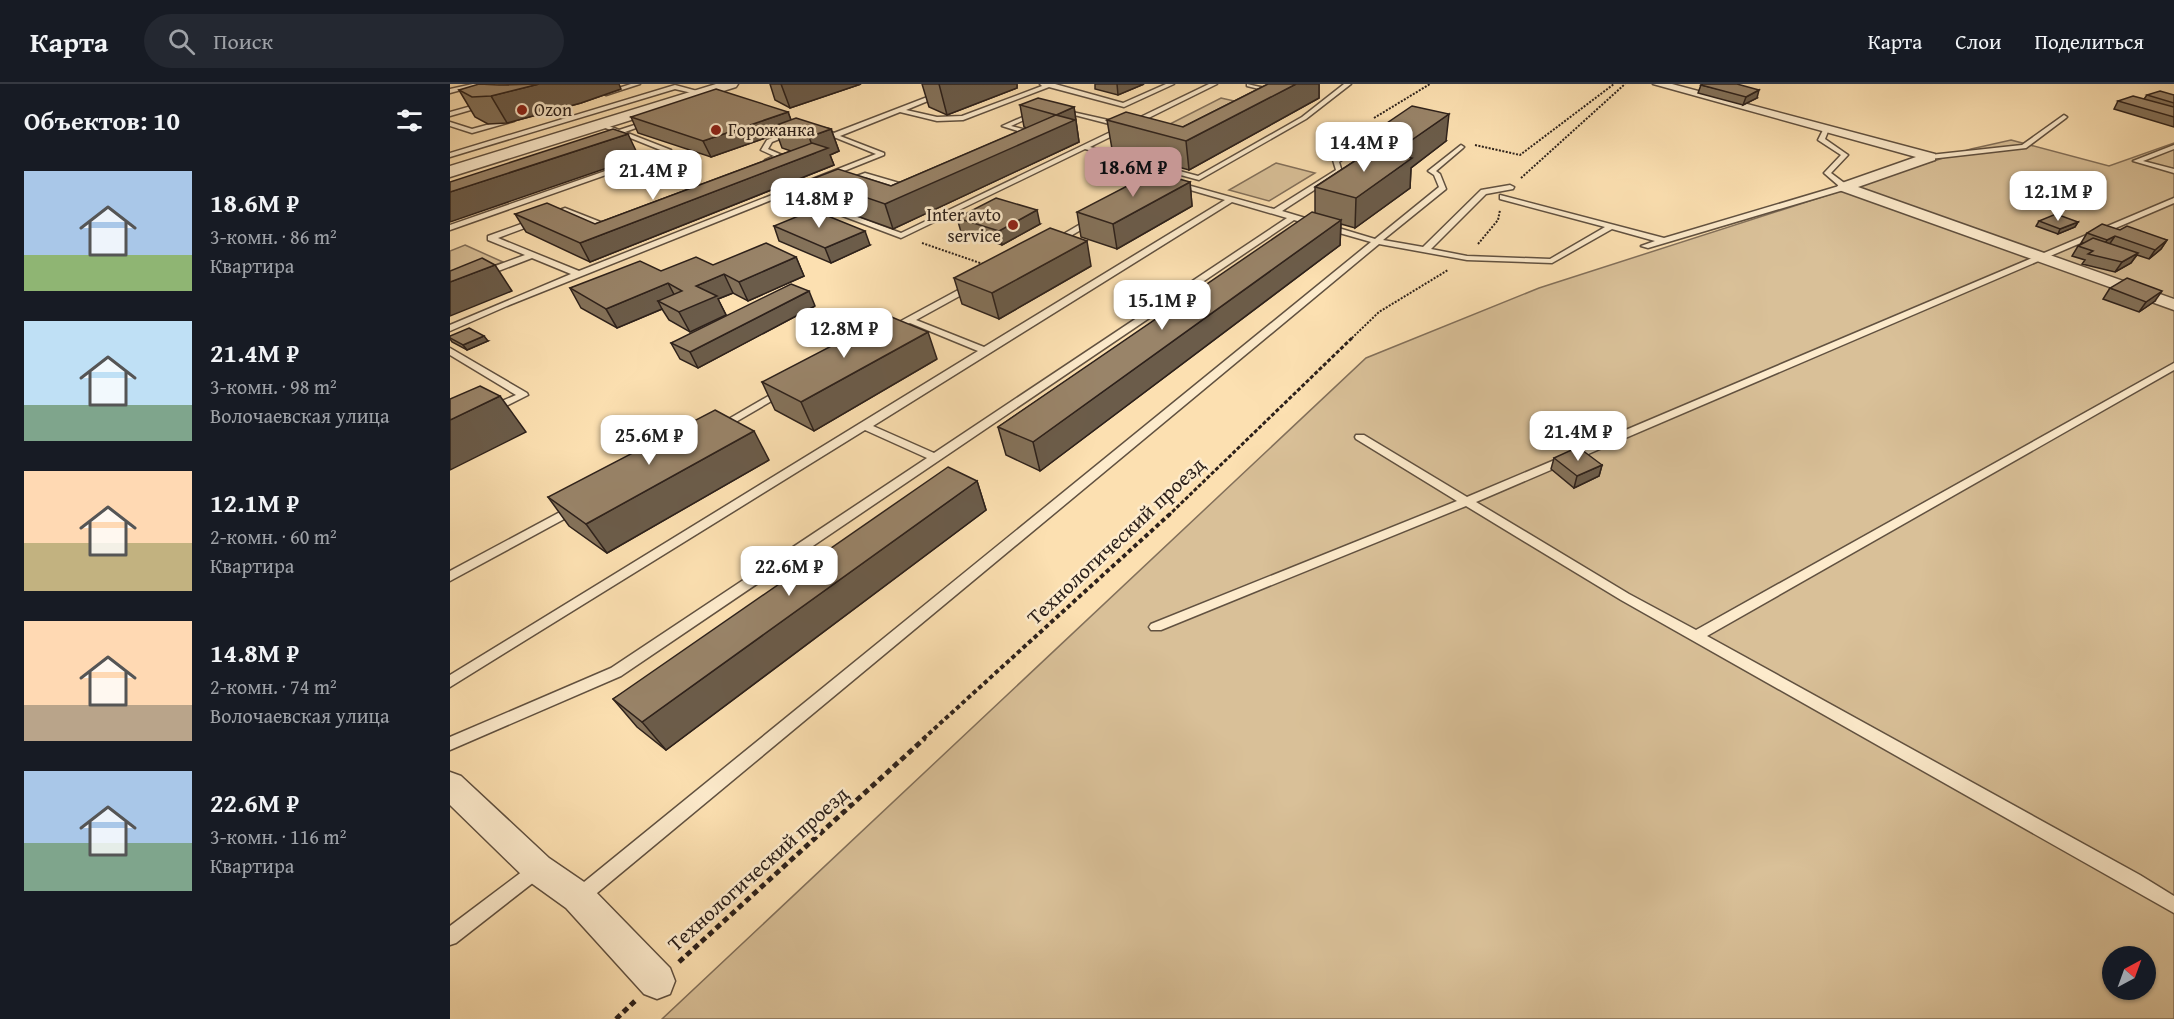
<!DOCTYPE html>
<html lang="ru">
<head>
<meta charset="utf-8">
<style>
  :root { --surface:#171b24; --page:#242831; --text:#f1f3f6; --muted:#9ea1a6; --line:#363941; --accent:#c59692 }
  body { margin:0; font-family:"Gentium Book Plus",serif; background:var(--page); color:var(--text); height:100vh; display:flex; flex-direction:column; font-size:22px; white-space:nowrap }
  * { box-sizing:border-box; margin:0 }
  p { font-size:20px; color:var(--muted) }
  .icon { flex:none; width:33px; height:33px; fill:none; stroke:currentColor; stroke-width:2; stroke-linecap:round; stroke-linejoin:round }
  .map { position:relative; flex:1; overflow:hidden }
  .side { display:flex; flex-direction:column; background:var(--surface); width:450px }
  .side>* { flex:none }
  .needle { width:39px; rotate:41deg }
  .controls { position:absolute; left:1652px; top:862px; display:grid; gap:12px }
  .controls a { display:grid; place-items:center; width:54px; height:54px; border-radius:50%; background:var(--surface); box-shadow:0 2px 4px #0004; font-size:30px }
  .price { position:absolute; translate:-50% -51px; padding:0 14px; border-radius:12px; background:#fff; color:#222; font-size:20px; line-height:39px; filter:drop-shadow(0 2px 3px #0008) }
  .price::after { content:''; position:absolute; left:50%; top:36px; width:18px; height:14px; margin-left:-9px; background:inherit; clip-path:polygon(0 0,100% 0,50% 100%) }
  .price.on { background:var(--accent); color:#111 }
  ul { padding:0; list-style:none }
  li { display:flex; align-items:center; gap:18px; height:150px; padding:0 24px }
  li span { display:grid; place-items:center; flex:none; width:168px; height:120px; border-radius:0px; color:#555 }
  li>.icon { margin-inline-start:auto }
  span .icon { width:72px; height:72px; fill:#fffc; stroke-width:1 }
  li b { font-size:26px }
  h2 { display:flex; justify-content:space-between; align-items:center; height:72px; padding:0 24px; font-size:26px }
  header { display:flex; align-items:center; gap:36px; box-sizing:border-box; height:84px; padding:0 30px; background:var(--surface); border-bottom:2px solid var(--line) }
  header strong { font-size:28px }
  nav { display:flex; gap:33px; margin-inline-start:auto; font-size:21px }
  .search { width:420px; height:54px; background:var(--page); display:flex; align-items:center; gap:15px; box-sizing:border-box; padding:0 21px; border-radius:33px; color:var(--muted); font-size:22px }
  main { display:flex; flex:1; min-height:0 }
  .map>svg:first-child { display:block }
  .green { fill:#d9c098; stroke:#83705a; stroke-width:1.5; fill-rule:evenodd }
  .lines { fill:none; stroke-linecap:round; stroke-linejoin:round }
  .service-casing { stroke:#615140; stroke-width:3 }
  .minor-casing { stroke:#615140; stroke-width:3 }
  .tertiary-casing { stroke:#615140; stroke-width:3 }
  .path-far3 { stroke:#2d211b; stroke-width:2; stroke-dasharray:2 1.5; stroke-linecap:butt }
  .path-far2 { stroke:#2d211b; stroke-width:3; stroke-dasharray:4 2; stroke-linecap:butt }
  .path-far1 { stroke:#2d211b; stroke-width:4; stroke-dasharray:4.5 3; stroke-linecap:butt }
  .path { stroke:#2d211b; stroke-width:5; stroke-dasharray:6 4; stroke-linecap:butt }
  .service { fill:#fdebcc; fill-rule:evenodd }
  .minor { fill:#fdebcc; fill-rule:evenodd }
  .tertiary { fill:#fdebcc; fill-rule:evenodd }
  .wall { fill:#84725a; stroke:#2d211b; stroke-width:1.5 }
  .shaded-wall { fill:#6b5c4a; stroke:#2d211b; stroke-width:1.5 }
  .building { fill:#998469; stroke:#2d211b; stroke-width:1.5 }
  .poi-dot { fill:#8f2418; stroke:#fdebcc; stroke-width:2 }
  .labels { text-anchor:middle; stroke-width:5; stroke-linejoin:round; paint-order:stroke }
  .far-poi-label { font-size:18px; fill:#2d211b; stroke:#fdebcc; text-anchor:start }
  .street-label { font-size:21px; fill:#2d211b; stroke:#fdebcc }
</style>
</head>
<body>
<header>
<strong>Карта</strong>
<div class="search"><svg class="icon" aria-label="search" viewBox="0 0 24 24"><circle cx="10" cy="10" r="6"/><path d="M15 15l6 6"/></svg>Поиск</div>
<nav><a>Карта</a><a>Слои</a><a>Поделиться</a></nav>
</header>
<main>
<section class="side">
<h2>Объектов: 10<svg class="icon" aria-label="filters" viewBox="0 0 24 24"><path d="M4 7h16M4 17h16"/><circle cx="9" cy="7" r="2"/><circle cx="15" cy="17" r="2"/></svg></h2>
<ul>
<li><span style="background:linear-gradient(#a9c7e8 70%,#8fb573 0)"><svg class="icon" aria-label="home" viewBox="0 0 24 24"><path d="M3 11l9-7 9 7M6 9v11h12V9"/></svg></span><div><b>18.6M ₽</b><p>3-комн. · 86 m²</p><p>Квартира</p></div></li>
<li><span style="background:linear-gradient(#bfe0f5 70%,#7fa58c 0)"><svg class="icon" aria-label="home" viewBox="0 0 24 24"><path d="M3 11l9-7 9 7M6 9v11h12V9"/></svg></span><div><b>21.4M ₽</b><p>3-комн. · 98 m²</p><p>Волочаевская улица</p></div></li>
<li><span style="background:linear-gradient(#ffd9b3 60%,#c2b280 0)"><svg class="icon" aria-label="home" viewBox="0 0 24 24"><path d="M3 11l9-7 9 7M6 9v11h12V9"/></svg></span><div><b>12.1M ₽</b><p>2-комн. · 60 m²</p><p>Квартира</p></div></li>
<li><span style="background:linear-gradient(#ffd9b3 70%,#b9a48a 0)"><svg class="icon" aria-label="home" viewBox="0 0 24 24"><path d="M3 11l9-7 9 7M6 9v11h12V9"/></svg></span><div><b>14.8M ₽</b><p>2-комн. · 74 m²</p><p>Волочаевская улица</p></div></li>
<li><span style="background:linear-gradient(#a9c7e8 60%,#7fa58c 0)"><svg class="icon" aria-label="home" viewBox="0 0 24 24"><path d="M3 11l9-7 9 7M6 9v11h12V9"/></svg></span><div><b>22.6M ₽</b><p>3-комн. · 116 m²</p><p>Квартира</p></div></li>
</ul>
</section>
<div class="map">
<svg width="1724" height="935" viewBox="0 0 1724 935">
  <rect width="100%" height="100%" fill="#fce0b1"/>
  <filter id="stains"><feTurbulence type="fractalNoise" baseFrequency=".00333" numOctaves="4"/><feColorMatrix values="0 0 0 0 .2 0 0 0 0 .09 0 0 0 0 .02 0 0 0 .5 -.17"/></filter>
  <radialGradient id="worn" r=".72"><stop offset=".6" stop-color="#630" stop-opacity="0"/><stop offset="1" stop-color="#630" stop-opacity=".3"/></radialGradient>
  <!-- green -->
  <g class="green">
    <polygon points="771,14 793,19 736,48 714,43"/>
    <path d="M 1561,56 L 1659,82 L 1724,59 L 1724,935 L 212,935 L 916,274 L 1089,204 L 1521,65 ZM 1662,873 L 1695,873 L 1695,906 L 1662,906 Z"/>
    <polygon points="826,79 865,89 819,117 779,106"/>
    <polygon points="15,161 53,178 0,198 0,167"/>
  </g>
  <g class="lines">
    <!-- service casing -->
    <g class="service-casing">
      <g id="service">
        <polygon points="23,0 33,0 0,9 0,5"/>
        <polygon points="181,0 190,0 156,11 153,9"/>
        <polygon points="511,0 519,0 456,26 487,33 512,32 592,2 590,0 605,0 673,19 716,0 724,0 674,23 599,3 513,36 487,37 450,28 390,52 434,69 434,71 57,222 0,247 0,241 121,190 82,174 38,191 32,191 32,187 75,171 38,156 38,152 115,124 153,139 164,137 164,141 153,144 115,129 48,154 129,187 426,70 364,45 367,43 384,49"/>
        <polygon points="759,0 767,0 640,63 748,92 852,33 894,0 901,0 856,35 749,96 635,65 451,154 345,114 384,102 384,106 358,115 451,149 671,43 609,27 609,25 676,40"/>
        <polygon points="797,0 828,7 825,9 797,2"/>
        <polygon points="225,1 262,11 259,13 225,5 0,73 0,69"/>
        <polygon points="36,18 38,21 0,32 0,28"/>
        <polygon points="584,28 589,29 561,42 584,48 585,49 581,52 577,52 577,50 552,42"/>
        <polygon points="1614,31 1617,33 1616,34 1576,64 1480,75 1477,73 1480,71 1572,61"/>
        <polygon points="62,34 64,35 64,37 22,49 0,42 0,38 22,45"/>
        <polygon points="197,37 202,38 175,48 221,66 221,68 0,146 0,141 213,67 148,41 151,39 169,46"/>
        <path d="M 1374,44 L 1379,45 L 1375,55 L 1398,71 L 1381,89 L 1397,101 L 1397,105 L 1198,164 L 1191,162 L 1205,157 L 1162,145 L 1102,179 L 1017,176 L 929,160 L 135,819 L 129,821 L 123,819 L 121,813 L 123,807 L 921,158 L 844,136 L 171,592 L 0,666 L 0,653 L 161,584 L 477,374 L 415,346 L 0,603 L 0,591 L 528,267 L 460,239 L 441,249 L 438,248 L 438,244 L 523,198 L 527,201 L 526,203 L 466,236 L 534,263 L 775,116 L 723,101 L 723,97 L 824,125 L 886,86 L 883,76 L 925,47 L 929,47 L 929,49 L 889,78 L 892,88 L 832,127 L 925,155 L 989,103 L 984,91 L 978,87 L 1011,61 L 1014,63 L 1013,64 L 986,87 L 990,90 L 996,105 L 933,156 L 973,163 L 1031,106 L 1060,101 L 1064,103 L 1063,105 L 1036,110 L 981,165 L 1017,172 L 1100,175 L 1155,143 L 1050,115 L 1050,111 L 1214,154 L 1389,102 L 1374,89 L 1391,71 L 1368,56 ZM 782,118 L 837,134 L 484,369 L 423,342 Z"/>
        <polygon points="342,47 347,48 322,58 318,65 332,71 332,73 315,78 315,76 324,72 311,66 317,56"/>
        <polygon points="1724,61 1724,65 1693,77 1724,85 1724,89 1683,77"/>
        <polygon points="415,89 463,103 464,105 460,107 415,93 397,99 393,97"/>
        <polygon points="1724,114 1724,119 1026,418 1179,510 1246,546 1724,279 1724,286 1257,552 1690,791 1724,812 1724,829 1171,516 1016,422 711,546 701,546 699,543 701,540 1007,417 906,355 905,353 906,351 914,351 1017,413"/>
        <polygon points="639,135 646,137 607,160 600,158"/>
        <polygon points="0,264 77,309 78,311 46,327 38,327 38,323 66,311 0,271"/>
        <polygon points="334,303 339,306 337,308 272,346 264,346 263,344"/>
        <polygon points="125,420 129,421 131,424 129,427 0,497 0,487"/>
        <polygon points="87,778 93,781 95,786 93,791 6,859 0,861 0,842 81,781"/>
      </g>
    </g>
    <!-- minor casing -->
    <g class="minor-casing">
      <g id="minor">
        <polygon points="1203,0 1222,0 1485,70 1485,76 1408,103 1724,215 1724,226 1389,106 1387,103 1389,100 1466,73"/>
        <polygon points="0,688 11,692 99,774 140,802 220,884 225,897 220,910 207,915 194,910 116,824 77,796 0,721"/>
      </g>
    </g>
    <!-- tertiary casing -->
    <g class="tertiary-casing">
      <polygon id="tertiary" points="266,0 288,0 286,3 0,93 0,82"/>
    </g>
    <!-- path-far3 -->
    <g class="path-far3">
      <polyline points="924,34 980,0"/>
      <polyline points="1025,61 1070,71 1164,0"/>
      <polyline points="1071,94 1175,0"/>
      <polyline points="472,159 536,181"/>
      <polyline points="1028,160 1048,136 1050,126"/>
      <polyline points="902,254 929,228 998,186"/>
    </g>
    <!-- path-far2 -->
    <polyline class="path-far2" points="718,432 903,253"/>
    <!-- path-far1 -->
    <polyline class="path-far1" points="473,655 720,430"/>
    <!-- path -->
    <g class="path">
      <polyline points="229,878 475,654"/>
      <polyline points="166,935 185,917"/>
    </g>
    <!-- service -->
    <use href="#service" class="service"/>
    <!-- minor -->
    <use href="#minor" class="minor"/>
    <!-- tertiary -->
    <use href="#tertiary" class="tertiary"/>
  </g>
  <!-- wall -->
  <g class="wall">
    <polygon points="320,0 411,0 340,24 325,16"/>
    <polygon points="472,0 567,0 567,4 497,31 479,23"/>
    <polygon points="645,0 694,0 668,11 645,5"/>
    <polygon points="818,0 869,0 869,14 739,86 662,65 657,36 733,43"/>
    <polygon points="49,1 171,5 131,19 57,39 38,40 25,33 9,6"/>
    <polygon points="1251,1 1307,14 1293,21 1248,9"/>
    <polygon points="1697,11 1724,11 1724,43 1664,25 1668,17 1694,15"/>
    <polygon points="570,21 624,23 629,58 443,145 371,119 362,95 441,102 577,44 574,43"/>
    <polygon points="338,28 341,36 381,45 389,67 380,71 384,81 140,178 76,148 65,130 145,140 341,67 332,64 327,50 261,73 188,49 181,33"/>
    <polygon points="915,54 996,57 961,84 960,104 905,144 891,140 890,161 590,387 556,371 548,343 865,129 865,103 914,71"/>
    <polygon points="740,98 742,122 667,165 631,153 627,128"/>
    <polygon points="507,134 590,140 552,161 511,148"/>
    <polygon points="1589,137 1628,138 1625,143 1608,150 1586,142"/>
    <polygon points="324,142 420,161 381,179 329,157"/>
    <polygon points="1670,146 1717,156 1711,165 1699,175 1687,171 1681,179 1665,188 1632,180 1635,176 1622,172 1628,162 1633,159 1631,159 1637,149"/>
    <polygon points="346,173 354,192 298,217 283,209 268,215 276,231 240,248 219,236 212,225 167,244 131,224 120,204 211,187"/>
    <polygon points="641,182 549,235 512,220 504,194"/>
    <polygon points="1660,204 1705,217 1689,228 1653,215"/>
    <polygon points="365,222 248,284 230,275 221,259"/>
    <polygon points="0,252 38,257 17,266 2,258 0,255"/>
    <polygon points="487,275 364,347 325,326 312,298"/>
    <polygon points="1104,374 1152,381 1149,392 1124,404 1101,385"/>
    <polygon points="319,376 157,469 119,442 98,413"/>
    <polygon points="527,397 536,426 216,666 187,643 163,615"/>
  </g>
  <!-- shaded-wall -->
  <g class="shaded-wall">
    <polygon points="89,0 169,0 171,5 131,19 57,39 41,12"/>
    <polygon points="331,0 411,0 340,24"/>
    <polygon points="489,0 567,0 567,4 497,31"/>
    <polygon points="667,0 694,0 668,11"/>
    <polygon points="846,0 869,0 869,14 739,86 736,57"/>
    <polygon points="1309,6 1307,14 1293,21 1296,13"/>
    <polygon points="624,23 629,58 443,145 435,120 606,31"/>
    <polygon points="338,28 344,44 324,42 327,50 261,73 253,57"/>
    <polygon points="999,30 996,57 961,84 960,104 905,144 906,114 952,81 953,62"/>
    <polygon points="381,45 389,67 380,71 384,81 140,178 130,159 365,69 359,53"/>
    <polygon points="178,50 189,73 0,138 0,108"/>
    <polygon points="740,98 742,122 667,165 663,140"/>
    <polygon points="587,126 590,140 552,161 549,147"/>
    <polygon points="891,136 890,161 590,387 583,358"/>
    <polygon points="1628,138 1625,143 1608,150 1610,145"/>
    <polygon points="415,147 420,161 381,179 375,164"/>
    <polygon points="1665,152 1659,161 1651,166 1657,156"/>
    <polygon points="1717,156 1711,165 1699,175 1705,166"/>
    <polygon points="637,157 641,182 549,235 542,209"/>
    <polygon points="1688,169 1681,179 1665,188 1672,178"/>
    <polygon points="346,173 354,192 298,217 289,198"/>
    <polygon points="45,181 62,207 0,232 0,198"/>
    <polygon points="274,190 283,209 268,215 276,231 240,248 229,228 246,202"/>
    <polygon points="218,199 228,218 208,217 212,225 167,244 156,225"/>
    <polygon points="359,207 365,222 248,284 240,268"/>
    <polygon points="1712,207 1705,217 1689,228 1696,218"/>
    <polygon points="478,248 487,275 364,347 351,318"/>
    <polygon points="34,252 38,257 17,266 13,261"/>
    <polygon points="50,312 76,348 0,386 0,336"/>
    <polygon points="304,347 319,376 157,469 136,440"/>
    <polygon points="1152,381 1149,392 1124,404 1127,392"/>
    <polygon points="527,397 536,426 216,666 192,638"/>
  </g>
  <!-- building -->
  <g class="building">
    <polygon points="29,0 49,1 89,0 41,12 22,13 9,6"/>
    <polygon points="818,0 846,0 736,57 657,36 676,28 733,43"/>
    <polygon points="1253,0 1287,0 1309,6 1296,13 1251,1"/>
    <polygon points="266,5 338,28 253,57 181,33"/>
    <polygon points="1710,7 1724,11 1724,19 1697,11"/>
    <polygon points="1683,12 1724,23 1724,33 1668,17"/>
    <polygon points="588,14 624,23 606,31 625,36 435,120 362,95 388,85 441,102 606,31 570,21"/>
    <polygon points="962,22 999,30 953,62 915,54"/>
    <polygon points="346,34 381,45 359,53 324,42"/>
    <polygon points="163,45 178,50 0,108 0,98"/>
    <polygon points="362,59 378,64 130,159 65,130 97,119 145,140"/>
    <polygon points="923,65 962,74 906,114 865,103"/>
    <polygon points="704,88 740,98 663,140 627,128"/>
    <polygon points="546,114 587,126 549,147 507,134"/>
    <polygon points="363,126 415,147 375,164 324,142"/>
    <polygon points="862,128 891,136 583,358 548,343"/>
    <polygon points="1606,130 1628,138 1610,145 1589,137"/>
    <polygon points="1652,140 1670,146 1677,142 1717,156 1705,166 1665,152 1657,156 1637,149"/>
    <polygon points="600,144 637,157 542,209 504,194"/>
    <polygon points="1643,154 1688,169 1672,178 1638,170 1643,167 1628,162"/>
    <polygon points="316,159 346,173 289,198 274,190 246,202 267,212 229,228 208,217 232,207 218,199 156,225 120,204 190,177 211,187 246,173 263,181"/>
    <polygon points="32,174 45,181 0,198 0,187"/>
    <polygon points="1677,194 1712,207 1696,218 1660,204"/>
    <polygon points="341,200 359,207 240,268 221,259"/>
    <polygon points="439,232 478,248 351,318 312,298"/>
    <polygon points="19,244 34,252 13,261 0,254 0,252"/>
    <polygon points="30,302 50,312 0,336 0,315"/>
    <polygon points="265,326 304,347 136,440 98,413"/>
    <polygon points="1128,363 1152,381 1127,392 1104,374"/>
    <polygon points="498,383 527,397 192,638 163,615"/>
  </g>
  <!-- markers -->
  <g class="poi-dot">
    <circle cx="72" cy="26" r="6"/>
    <circle cx="266" cy="46" r="6"/>
    <circle cx="563" cy="141" r="6"/>
  </g>
  <g class="labels">
    <!-- far-poi labels -->
    <g class="far-poi-label">
      <text x="84" y="32">Ozon</text>
      <text x="278" y="52">Горожанка</text>
      <text x="551" y="137" text-anchor="end">Inter avto<tspan x="551" dy="21">service</tspan></text>
    </g>
    <!-- street labels -->
    <g class="street-label">
      <text transform="translate(666 457) rotate(-43)" y="7">Технологический проезд</text>
      <text transform="translate(308 785) rotate(-42)" y="7">Технологический проезд</text>
    </g>
  </g>
  <rect width="100%" height="100%" filter="url(#stains)"/>
  <rect width="100%" height="100%" fill="url(#worn)"/>
</svg>
<div class="controls">
<a><svg class="needle" viewBox="-14 -14 28 28"><path d="M0-13l5 13h-10z" fill="#e53935"/><path d="M0 13l5-13h-10z" fill="#9ea1a6"/></svg></a>
</div>
<b class="price" style="left:914px;top:89px">14.4M ₽</b>
<b class="price on" style="left:683px;top:114px">18.6M ₽</b>
<b class="price" style="left:203px;top:117px">21.4M ₽</b>
<b class="price" style="left:1608px;top:138px">12.1M ₽</b>
<b class="price" style="left:369px;top:145px">14.8M ₽</b>
<b class="price" style="left:712px;top:247px">15.1M ₽</b>
<b class="price" style="left:394px;top:275px">12.8M ₽</b>
<b class="price" style="left:1128px;top:378px">21.4M ₽</b>
<b class="price" style="left:199px;top:382px">25.6M ₽</b>
<b class="price" style="left:339px;top:513px">22.6M ₽</b>
</div>
</main>
</body>
</html>
